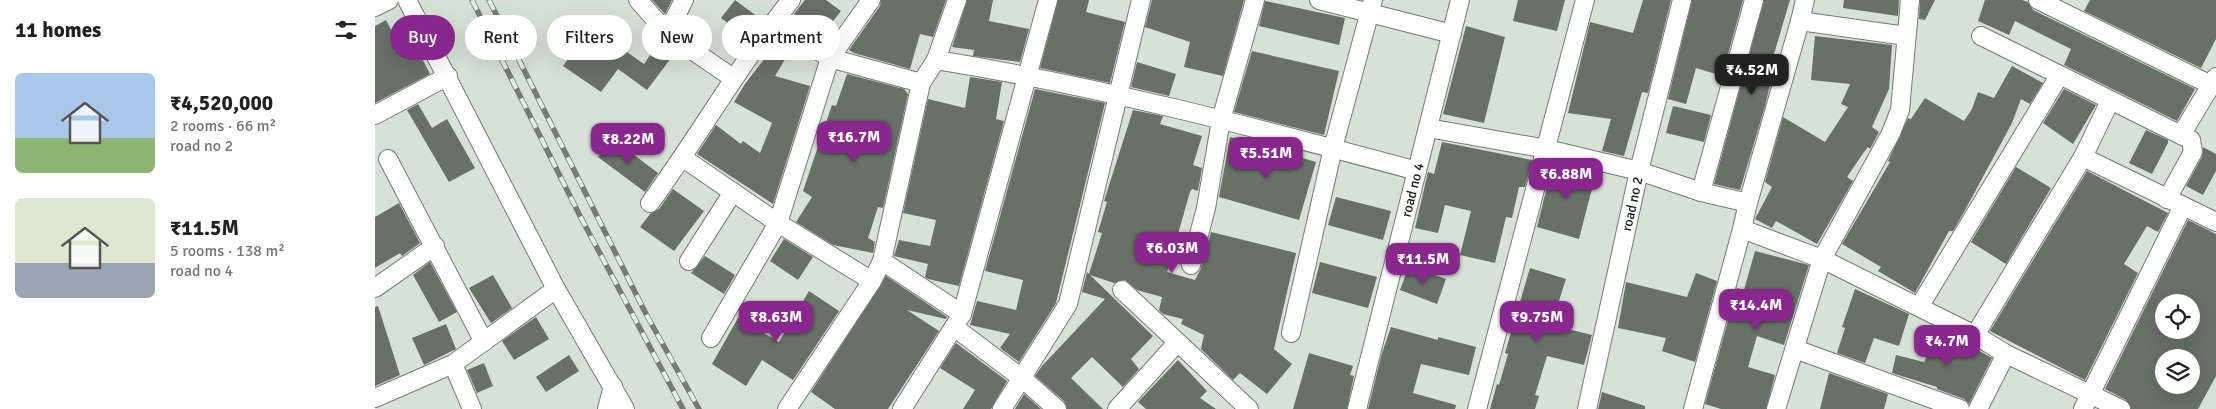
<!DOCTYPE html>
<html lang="en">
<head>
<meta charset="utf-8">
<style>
  :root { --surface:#fff; --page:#f6f6f6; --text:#222; --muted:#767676; --accent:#8a278f }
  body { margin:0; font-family:Signika,sans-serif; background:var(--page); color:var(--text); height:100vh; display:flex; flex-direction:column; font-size:19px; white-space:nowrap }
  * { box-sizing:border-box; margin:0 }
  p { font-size:16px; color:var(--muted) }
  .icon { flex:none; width:28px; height:28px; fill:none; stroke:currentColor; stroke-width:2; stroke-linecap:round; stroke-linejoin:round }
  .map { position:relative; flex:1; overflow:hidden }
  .panel { display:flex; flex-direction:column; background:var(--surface); width:375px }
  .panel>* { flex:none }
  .hud { position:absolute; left:15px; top:15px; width:475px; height:45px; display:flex; gap:10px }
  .buttons { position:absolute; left:1780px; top:294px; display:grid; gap:10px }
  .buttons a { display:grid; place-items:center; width:45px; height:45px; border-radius:50%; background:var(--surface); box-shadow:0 5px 20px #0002; font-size:25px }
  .price { position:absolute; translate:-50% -42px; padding:0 11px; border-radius:10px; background:var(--accent); color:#fff; font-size:16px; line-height:32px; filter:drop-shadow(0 1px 2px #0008) }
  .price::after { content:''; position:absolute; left:50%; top:30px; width:15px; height:11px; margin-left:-8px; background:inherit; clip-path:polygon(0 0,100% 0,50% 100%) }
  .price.on { background:#222; color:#fff }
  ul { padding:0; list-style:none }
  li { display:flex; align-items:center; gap:15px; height:125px; padding:0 15px }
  li span { display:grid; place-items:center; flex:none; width:140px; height:100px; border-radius:8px; color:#555 }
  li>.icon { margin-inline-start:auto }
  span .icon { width:60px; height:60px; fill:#fffc; stroke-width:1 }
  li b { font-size:21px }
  h2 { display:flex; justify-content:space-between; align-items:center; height:60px; padding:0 15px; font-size:21px }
  .pill { padding:0 18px; border-radius:22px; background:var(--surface); box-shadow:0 5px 20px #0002; font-size:18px; line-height:45px }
  .pill.on { background:var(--accent); color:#fff }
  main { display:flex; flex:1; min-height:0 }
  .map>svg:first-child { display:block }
  .building { fill:#677166; fill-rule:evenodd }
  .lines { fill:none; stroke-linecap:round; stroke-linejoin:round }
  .minor-casing { stroke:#727c72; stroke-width:20 }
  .minor { stroke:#fff; stroke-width:18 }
  .rail-casing { stroke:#747c74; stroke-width:5.5 }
  .rail { stroke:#e4efe3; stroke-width:4; stroke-dasharray:11; stroke-linecap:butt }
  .labels { text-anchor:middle; stroke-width:4.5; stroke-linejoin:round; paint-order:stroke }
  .street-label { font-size:14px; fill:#171b17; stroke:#e4efe3 }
</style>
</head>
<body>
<main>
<section class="panel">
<h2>11 homes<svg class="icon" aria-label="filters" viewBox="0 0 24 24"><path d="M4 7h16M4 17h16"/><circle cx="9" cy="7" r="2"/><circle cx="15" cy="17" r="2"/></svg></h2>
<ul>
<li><span style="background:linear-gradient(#a9c7e8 65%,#8fb573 0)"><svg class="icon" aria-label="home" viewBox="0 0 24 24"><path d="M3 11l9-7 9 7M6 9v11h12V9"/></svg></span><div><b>₹4,520,000</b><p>2 rooms · 66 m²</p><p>road no 2</p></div></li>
<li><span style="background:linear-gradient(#dfe7d0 65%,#9aa5b1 0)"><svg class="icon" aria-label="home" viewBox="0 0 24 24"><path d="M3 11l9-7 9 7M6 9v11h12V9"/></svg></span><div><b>₹11.5M</b><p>5 rooms · 138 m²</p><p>road no 4</p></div></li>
</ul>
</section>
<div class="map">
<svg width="1841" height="409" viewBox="0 0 1841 409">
  <rect width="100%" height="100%" fill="#d7e2d6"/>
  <!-- building -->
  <g class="building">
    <polygon points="277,0 297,0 290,14"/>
    <polygon points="360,0 387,20 374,39 346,18"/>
    <polygon points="430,0 451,0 466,11 447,35 419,14"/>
    <polygon points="506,0 571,0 558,37 545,34 535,69 479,53 474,50 505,6"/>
    <polygon points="592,0 618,0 614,21 654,29 645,62 598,56 599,50 577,47"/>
    <polygon points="683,0 714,0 711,12 750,22 735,83 665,68"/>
    <polygon points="777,0 869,0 848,76 809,67 815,42 770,27"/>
    <polygon points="1143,0 1190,0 1182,31 1138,21"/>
    <polygon points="1268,0 1296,0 1273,93 1267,92 1249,156 1227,151 1236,119 1193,113 1215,22 1258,33"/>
    <polygon points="1317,0 1368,0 1347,76 1321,68 1311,104 1293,99"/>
    <polygon points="1389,0 1415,0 1399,54 1402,55 1390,106 1365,190 1339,184"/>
    <polygon points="1469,0 1524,0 1523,16 1468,8"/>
    <polygon points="1545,0 1560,0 1550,20 1544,19"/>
    <polygon points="1610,0 1647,0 1653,2 1658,10 1820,89 1802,121 1689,65 1696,49 1640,21 1634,35 1603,21"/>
    <polygon points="1715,0 1841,0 1841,39 1826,68 1709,11"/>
    <polygon points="890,1 970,18 964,45 884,26"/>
    <polygon points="11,20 25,47 38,41 55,74 0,103 0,26"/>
    <polygon points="1091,26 1130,37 1109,123 1068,114"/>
    <polygon points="216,27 269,64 281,47 296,58 272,90 243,69 226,92 188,66"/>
    <polygon points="1440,36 1517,45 1514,89 1497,127 1504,132 1495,149 1493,147 1489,152 1472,177 1478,181 1442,244 1401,221 1397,228 1380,219 1397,187 1390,182 1408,117 1450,142 1473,107 1466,104 1475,84 1436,80"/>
    <polygon points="398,41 415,51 400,76 435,86 398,204 322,154 341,125 366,144 368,141 385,153 397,123 359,102 370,84 393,54 390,52"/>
    <polygon points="877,51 964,71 949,135 859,112"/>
    <polygon points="762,62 801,74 794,96 756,87"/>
    <polygon points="1637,66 1668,83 1655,104 1646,99 1637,123 1589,212 1578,231 1574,231 1540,293 1503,271 1506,267 1467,244 1515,162 1513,161 1533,118 1536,119 1550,98 1589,121 1597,109 1603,92 1619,98"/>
    <polygon points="472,74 529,89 533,94 508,208 503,207 493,238 500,242 498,253 458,245 421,222 437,197 428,191 457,105 461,106"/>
    <polygon points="595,77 627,82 621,119 629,121 584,286 553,279 550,277 553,264 519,256 524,240 555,246 561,220 528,213 553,99 590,108"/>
    <polygon points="660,89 730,103 681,303 644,362 625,348 635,334 595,325 602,301 641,310 648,280 610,271"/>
    <polygon points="1689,89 1721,105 1698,144 1668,123"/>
    <polygon points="43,104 57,128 72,119 100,168 74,182 32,110"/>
    <polygon points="1298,106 1336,115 1329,142 1291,133"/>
    <polygon points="758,110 788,116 785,124 827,136 818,165 827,168 823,191 817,189 815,192 792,272 820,280 826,268 836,232 921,253 899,349 917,364 892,394 865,373 858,380 826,349 829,335 806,324 808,319 788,314 784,310 787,297 762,290 750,280 739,283 715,275 778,336 756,359 764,369 748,387 717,357 696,378 728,409 692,409 689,401 660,376 667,366 730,299 707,292 712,272 714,274 727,233 723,232 732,202 729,201"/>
    <polygon points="1771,130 1793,140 1793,143 1777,174 1754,163"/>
    <polygon points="855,137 941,162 924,220 844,197"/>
    <polygon points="238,139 283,173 270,192 223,157"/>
    <polygon points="1067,142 1157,160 1150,187 1144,187 1137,218 1131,217 1120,263 1085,255 1096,211 1070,205 1063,233 1040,228 1053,172 1059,174"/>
    <polygon points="1828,147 1841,154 1841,171 1828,195 1811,186 1827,157"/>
    <polygon points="1178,162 1221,173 1204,239 1162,227"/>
    <polygon points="1641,167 1676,188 1631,264 1596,242"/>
    <polygon points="1712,171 1793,213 1783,232 1772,226 1749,264 1763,273 1710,380 1615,331"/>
    <polygon points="298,189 329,211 299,251 265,227 275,214 284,209"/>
    <polygon points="961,197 1016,211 1008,240 953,225"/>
    <polygon points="24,203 45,243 27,256 25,253 0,268 0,217"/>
    <path d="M 1813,220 L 1841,234 L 1841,376 L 1823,409 L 1756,409 L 1751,400 L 1730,389 ZM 1789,302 L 1816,302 L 1816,330 L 1789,330 ZM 1789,358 L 1816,358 L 1816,385 L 1789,385 Z"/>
    <polygon points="409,239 438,257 423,280 395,261"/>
    <polygon points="1380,251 1434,265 1409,345 1382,336 1373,367 1400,375 1391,409 1346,409 1330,404 1362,288 1369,290"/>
    <polygon points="330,256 360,275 349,294 316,273"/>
    <polygon points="55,262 82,312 64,322 38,275"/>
    <polygon points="945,262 1002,277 993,308 937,293"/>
    <polygon points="1034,266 1071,279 1062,304 1025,290"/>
    <polygon points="1155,268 1191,279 1182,307 1186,308 1181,326 1217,335 1209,365 1172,356 1160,395 1164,396 1160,409 1115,409 1122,384 1124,385 1133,354 1130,353"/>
    <polygon points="1321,273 1342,281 1320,362 1287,351 1291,338 1243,328 1251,282 1312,297"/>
    <polygon points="118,275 137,308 116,323 94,288"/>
    <polygon points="511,276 572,317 571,319 532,310 564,331 513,409 460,409 436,392"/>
    <polygon points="1480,289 1534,314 1524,346 1499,338 1490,363 1462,353 1470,328 1467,327"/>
    <polygon points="434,291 464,311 418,380 387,360 371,386 337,364 363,318 404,342"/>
    <polygon points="3,306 25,375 0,386 0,307"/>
    <polygon points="161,317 174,339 139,360 127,341"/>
    <polygon points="71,324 81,349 49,365 37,338"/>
    <polygon points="1016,327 1063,340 1063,337 1101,347 1094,375 1046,364 1038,393 1081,405 1080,409 993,409 1007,353"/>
    <polygon points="1565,329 1617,358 1594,404 1589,399 1562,389 1562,387 1517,373 1521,355 1549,362"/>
    <polygon points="581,343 632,381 616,409 588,409 600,390 565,368"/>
    <polygon points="934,353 978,366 975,375 979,376 972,409 918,409"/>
    <polygon points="194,355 204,371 171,392 161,377"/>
    <polygon points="803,360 832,391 825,398 841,409 771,409 763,402"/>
    <polygon points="109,363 118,386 102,393 92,370"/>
    <polygon points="1454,373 1513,394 1509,409 1445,409"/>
    <polygon points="1227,392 1270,406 1270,409 1223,409"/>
    <polygon points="649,394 666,409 640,409"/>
  </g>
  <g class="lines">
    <!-- minor casing -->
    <g class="minor-casing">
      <g id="minor">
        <polyline points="32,0 181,289 250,409"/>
        <polyline points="263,0 292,33 358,78"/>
        <polyline points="944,0 1077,34"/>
        <polyline points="1663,0 1836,85"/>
        <polyline points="0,7 14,0"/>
        <polyline points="1425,21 1430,0"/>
        <path d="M 398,23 L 455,58 L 546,83 L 561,60 C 724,86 883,128 1042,171"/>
        <polyline points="292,33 309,0"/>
        <polyline points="1606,36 1816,140 1818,152 1792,199"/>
        <polyline points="561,60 582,0"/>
        <polyline points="0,115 73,76"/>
        <polyline points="1053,128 1172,149 1264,171 1326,192 1373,203 1367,229 1447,259 1600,335 1631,354 1746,409"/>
        <polyline points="1806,135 1841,77"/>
        <polyline points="1708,157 1841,222"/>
        <polyline points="308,158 403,223 497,281"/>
        <polyline points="13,159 109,342"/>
        <polyline points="1326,192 1379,0"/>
        <path d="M 275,203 C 324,136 364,65 416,0"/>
        <polyline points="1373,203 1425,21 1531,36"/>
        <polyline points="314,261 358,192"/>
        <polyline points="507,261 587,314"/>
        <polyline points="816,265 831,208 846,120 880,0"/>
        <polyline points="0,288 60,246"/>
        <polyline points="747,290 874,409"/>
        <polyline points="1544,307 1684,76"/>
        <polyline points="579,327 648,379 682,409"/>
        <polyline points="916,333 958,148 998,0"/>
        <polyline points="1600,335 1708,157 1735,101"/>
        <polyline points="336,338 403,223 455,58 496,0"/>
        <polyline points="1420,349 1585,409"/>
        <polyline points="78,364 97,409"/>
        <polyline points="0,398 78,364 181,289"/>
        <polyline points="232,409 238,386"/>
        <polyline points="412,409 497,281 507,261 546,83"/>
        <polyline points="527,409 587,314 673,0"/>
        <polyline points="627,409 693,304 766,0"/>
        <polyline points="742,409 801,344"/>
        <path id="s1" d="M 982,409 L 1085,0"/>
        <polyline points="1102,409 1210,0"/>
        <path id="s2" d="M 1212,409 L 1264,171 L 1307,0"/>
        <polyline points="1318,409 1367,229"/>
        <polyline points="1401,409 1447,259 1516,133 1525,110 1535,0"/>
        <polyline points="1603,409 1631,354"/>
        <polyline points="1708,409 1808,206"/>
      </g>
    </g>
    <!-- minor -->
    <use href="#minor" class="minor"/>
    <!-- rail casing -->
    <g class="rail-casing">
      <g id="rail">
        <polyline points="97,0 205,216 308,409"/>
        <polyline points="114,0 271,314 324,409"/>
      </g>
    </g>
    <!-- rail -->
    <use href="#rail" class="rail"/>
  </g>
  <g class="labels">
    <!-- street labels -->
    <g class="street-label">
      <text dy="5" stroke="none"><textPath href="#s1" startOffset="226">road no 4</textPath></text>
      <text dy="5" stroke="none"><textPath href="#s2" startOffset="210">road no 2</textPath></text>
    </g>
  </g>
</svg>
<div class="buttons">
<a><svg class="icon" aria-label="locate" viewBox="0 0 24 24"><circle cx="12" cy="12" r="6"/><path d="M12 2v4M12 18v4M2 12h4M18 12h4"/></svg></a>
<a><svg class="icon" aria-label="layers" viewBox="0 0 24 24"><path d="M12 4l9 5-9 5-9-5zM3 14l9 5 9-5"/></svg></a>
</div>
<b class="price on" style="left:1377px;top:96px">₹4.52M</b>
<b class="price" style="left:479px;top:163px">₹16.7M</b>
<b class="price" style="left:253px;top:165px">₹8.22M</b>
<b class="price" style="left:891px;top:179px">₹5.51M</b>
<b class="price" style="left:1191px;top:200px">₹6.88M</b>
<b class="price" style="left:797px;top:274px">₹6.03M</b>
<b class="price" style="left:1048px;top:285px">₹11.5M</b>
<b class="price" style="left:1381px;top:331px">₹14.4M</b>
<b class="price" style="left:401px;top:343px">₹8.63M</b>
<b class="price" style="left:1162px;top:343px">₹9.75M</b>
<b class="price" style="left:1572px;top:367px">₹4.7M</b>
<div class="hud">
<a class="pill on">Buy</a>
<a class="pill">Rent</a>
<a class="pill">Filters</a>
<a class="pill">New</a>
<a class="pill">Apartment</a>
</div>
</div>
</main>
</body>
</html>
